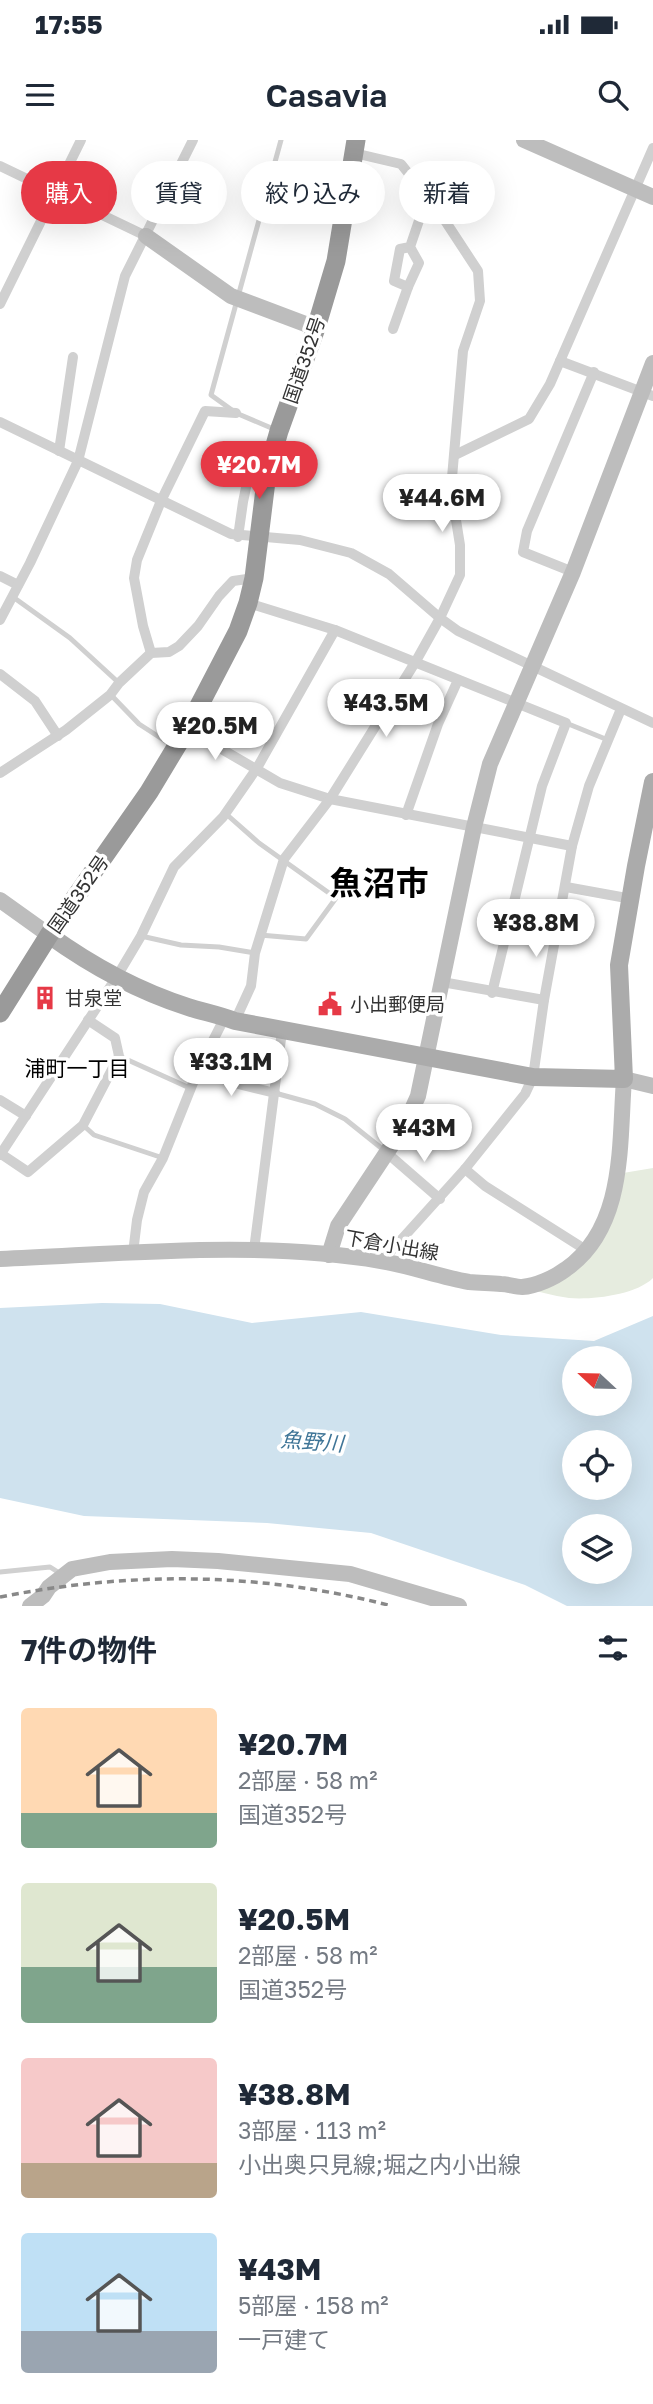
<!DOCTYPE html>
<html lang="ja">
<head>
<meta charset="utf-8">
<style>
  :root { --surface:#fff; --page:#f2f2f3; --text:#1f2937; --muted:#747a83; --accent:#e63946 }
  body { margin:0; font-family:"Golos Text","Noto Sans JP",sans-serif; background:var(--page); color:var(--text); height:100vh; display:flex; flex-direction:column; font-size:26px; white-space:nowrap }
  * { box-sizing:border-box; margin:0 }
  p { font-size:23px; color:var(--muted) }
  .icon { flex:none; width:38px; height:38px; fill:none; stroke:currentColor; stroke-width:2; stroke-linecap:round; stroke-linejoin:round }
  .map { position:relative; height:1466px; overflow:hidden }
  .panel { display:flex; flex-direction:column; background:var(--surface); flex:1 }
  .panel>* { flex:none }
  .guide { position:absolute; left:21px; top:21px; width:612px; height:63px; display:flex; gap:14px }
  .needle { width:46px; rotate:292deg }
  .tools { position:absolute; left:562px; top:1206px; display:grid; gap:14px }
  .tools a { display:grid; place-items:center; width:70px; height:70px; border-radius:50%; background:var(--surface); box-shadow:0 7px 28px #0002; font-size:35px }
  .price { position:absolute; translate:-50% -60px; padding:0 16px; border-radius:24px; background:#fff; color:#222; font-size:23px; line-height:46px; filter:drop-shadow(0 2px 4px #0008) }
  .price::after { content:''; position:absolute; left:50%; top:42px; width:21px; height:16px; margin-left:-10px; background:inherit; clip-path:polygon(0 0,100% 0,50% 100%) }
  .price.active { background:var(--accent); color:#fff }
  ul { padding:0; list-style:none }
  li { display:flex; align-items:center; gap:21px; height:175px; padding:0 21px }
  li span { display:grid; place-items:center; flex:none; width:196px; height:140px; border-radius:7px; color:#555 }
  li>.icon { margin-inline-start:auto }
  span .icon { width:84px; height:84px; fill:#fffc; stroke-width:1 }
  li b { font-size:30px }
  h2 { display:flex; justify-content:space-between; align-items:center; height:84px; padding:0 21px; font-size:30px }
  .tag { padding:0 24px; border-radius:32px; background:var(--surface); box-shadow:0 7px 28px #0002; font-size:24px; line-height:63px }
  .tag.active { background:var(--accent); color:#fff }
  .status { display:flex; justify-content:space-between; align-items:center; height:49px; padding:0 35px; background:var(--surface); direction:ltr }
  .status svg { height:19px; fill:currentColor }
  header { display:flex; justify-content:space-between; align-items:center; height:91px; padding:0 21px; background:var(--surface); font-size:32px; font-weight:600 }
  .map>svg:first-child { display:block }
  .green { fill:#e6ecdf }
  .water { fill:#cfe2ee; fill-rule:evenodd }
  .lines { fill:none; stroke-linecap:round; stroke-linejoin:round }
  .lane { stroke:#d0d0d0; stroke-width:5 }
  .street { stroke:#d0d0d0; stroke-width:10 }
  .secondary { stroke:#bdbdbd; stroke-width:16 }
  .primary { stroke:#ababab; stroke-width:18 }
  .highway { stroke:#9a9a9a; stroke-width:19 }
  .rail { stroke:#888; stroke-width:3.5; stroke-dasharray:7 5; stroke-linecap:butt }
  .labels { text-anchor:middle; stroke-width:7; stroke-linejoin:round; paint-order:stroke }
  .street-label { font-size:19px; fill:#333; stroke:#fff }
  .poi-label { font-size:19px; fill:#333; stroke:#fff; text-anchor:start }
  .neighbourhood-label { font-size:21px; fill:#000; stroke:#fff }
  .water-label { font-size:21px; font-style:italic; fill:#3f7597; stroke:#fff }
  .town-label { font-size:33px; font-weight:bold; fill:#000; stroke:#fff }
</style>
</head>
<body>
<div class="status"><b>17:55</b><svg viewBox="0 0 49 12"><path d="M0 12V9h3v3zM5 12V6h3v6zM10 12V3h3v9zM15 12V0h3v12zM26 1h20v11H26zM47 4h2v5h-2z"/></svg></div>
<header><svg class="icon" aria-label="menu" viewBox="0 0 24 24"><path d="M4 6h16M4 12h16M4 18h16"/></svg>Casavia<svg class="icon" aria-label="search" viewBox="0 0 24 24"><circle cx="10" cy="10" r="6"/><path d="M15 15l6 6"/></svg></header>
<div class="map">
<svg width="653" height="1466" viewBox="0 0 653 1466">
  <rect width="100%" height="100%" fill="#fff"/>
  <!-- green -->
  <path class="green" d="M 653,1028 L 653,1138 C 636,1155 592,1160 569,1158 C 553,1156 537,1151 521,1147 L 586,1110 L 617,1034 Z"/>
  <!-- water -->
  <path class="water" d="M 102,1163 L 160,1164 L 252,1183 L 361,1172 L 501,1195 L 594,1201 L 653,1176 L 653,1466 L 567,1466 L 525,1445 L 371,1393 L 267,1383 L 84,1376 L 0,1358 L 0,1168 ZM 620,1218 L 620,1264 L 574,1264 L 574,1218 ZM 620,1302 L 620,1348 L 574,1348 L 574,1302 ZM 620,1386 L 620,1432 L 574,1432 L 574,1386 Z"/>
  <g class="lines">
    <!-- lane -->
    <g class="lane">
      <polyline points="276,290 236,273 211,255 281,0"/>
      <polyline points="13,457 70,498 119,543"/>
      <polyline points="111,555 139,584 173,606"/>
      <polyline points="566,583 608,600"/>
      <polyline points="225,673 259,703 336,758 306,799 260,795"/>
      <polyline points="141,796 181,805 219,807 255,813"/>
      <polyline points="119,916 192,949"/>
      <polyline points="275,953 315,964 345,979 385,1011"/>
      <polyline points="83,985 94,995 163,1018"/>
      <polyline points="0,1432 50,1427 61,1434"/>
    </g>
    <!-- street -->
    <g class="street">
      <polyline points="0,26 146,96"/>
      <polyline points="410,107 419,123 408,147 394,141 400,109 410,107 427,57"/>
      <polyline points="0,164 81,0"/>
      <polyline points="393,189 408,147"/>
      <polyline points="560,221 653,256"/>
      <polyline points="0,282 231,394 300,400 351,413 389,434 440,478 458,491 653,583"/>
      <polyline points="59,311 73,217"/>
      <polyline points="455,315 529,279 550,244 653,8"/>
      <polyline points="238,397 243,362 253,314 273,315"/>
      <polyline points="573,432 523,412 527,391 594,232"/>
      <polyline points="0,436 18,445"/>
      <polyline points="248,463 335,490 566,583 542,646 492,853"/>
      <polyline points="0,480 30,423 78,321 125,136 193,0"/>
      <polyline points="151,513 143,486 134,438 137,420 161,361 205,271 236,273"/>
      <polyline points="0,534 35,561 58,596"/>
      <polyline points="187,589 280,643 330,659 572,706"/>
      <polyline points="0,633 66,590 110,555 119,543 151,513 169,512 179,506 198,486 219,456 233,441 254,438"/>
      <polyline points="406,675 438,584 458,540"/>
      <polyline points="566,747 632,759"/>
      <polyline points="442,842 544,860"/>
      <polyline points="235,881 251,846 255,813 284,719 330,659 416,521 440,478 460,435 460,405 451,349 463,211 480,161 478,131 440,73 401,24 354,13"/>
      <polyline points="199,928 230,942 275,953"/>
      <polyline points="0,960 26,976"/>
      <polyline points="387,1013 440,1059"/>
      <polyline points="1,1014 28,1032 83,985 119,916 115,898 88,880"/>
      <polyline points="0,1015 116,838 141,796 174,727 223,677 257,628 335,490"/>
      <polyline points="465,1029 485,1046 586,1110"/>
      <polyline points="254,1110 282,891"/>
      <polyline points="133,1113 137,1080 144,1052 163,1018 199,928 225,877"/>
      <polyline points="382,1121 465,1029 525,954 533,937 544,860 572,706 589,646 621,569"/>
    </g>
    <!-- secondary -->
    <g class="secondary">
      <polyline points="524,0 653,57"/>
      <polyline points="146,96 231,156 316,188"/>
      <polyline points="0,760 49,795"/>
      <polyline points="329,1115 338,1086 405,985 418,956 474,687 490,624 573,432 653,223"/>
      <path d="M 0,1119 C 124,1114 259,1100 381,1121 C 411,1126 440,1137 469,1142 C 480,1143 490,1143 501,1144 C 508,1144 515,1147 522,1147 C 536,1146 554,1138 566,1129 C 626,1087 619,1004 624,939 L 653,946"/>
      <polyline points="30,1466 43,1456 49,1447 72,1429 110,1422 172,1419 218,1421 350,1434 459,1466"/>
    </g>
    <!-- primary -->
    <path class="primary" d="M 49,795 C 92,826 138,851 188,867 C 204,872 220,875 235,881 L 533,937 L 624,939 L 619,825 L 636,726 L 653,642"/>
    <!-- highway -->
    <polyline class="highway" points="0,873 49,795 149,652 187,589 238,491 248,463 254,438 267,333 279,291 316,188 336,121 356,0"/>
    <!-- rail -->
    <path class="rail" d="M 0,1457 C 132,1431 261,1432 392,1466"/>
  </g>
  <!-- icons -->
  <defs>
    <g id="building-bare" transform="scale(1.89)"><path d="M-4-6H4V6H1V3H-1V6H-4ZM-2.5-4.3h1.7v1.8h-1.7ZM.8-4.3h1.7v1.8H.8ZM-2.5-1h1.7V.8h-1.7ZM.8-1h1.7V.8H.8Z" fill="#e63946" stroke="#fff" stroke-width="2.5" paint-order="stroke"/></g>
    <g id="civic-bare" transform="scale(1.89)"><path d="M-.6-6.5H3V-4.5H.6V-3L4-1V1h2V6H-6V1h2V-1L-.6-3ZM-1.2 2.5V6h2.4V2.5Z" fill="#e63946" stroke="#fff" stroke-width="2.5" paint-order="stroke"/></g>
  </defs>
  <g fill-rule="evenodd">
    <use href="#building-bare" x="45" y="858"/>
    <use href="#civic-bare" x="330" y="864"/>
  </g>
  <g class="labels">
    <!-- street labels -->
    <g class="street-label">
      <text transform="translate(304 220) rotate(-71)" y="7">国道352号</text>
      <text transform="translate(78 754) rotate(-55)" y="7">国道352号</text>
      <text transform="translate(392 1105) rotate(10)" y="7">下倉小出線</text>
    </g>
    <!-- poi labels -->
    <g class="poi-label">
      <text x="65" y="865">甘泉堂</text>
      <text x="350" y="871">小出郵便局</text>
    </g>
    <!-- neighbourhood labels -->
    <g class="neighbourhood-label">
      <text x="77" y="936">浦町一丁目</text>
    </g>
    <!-- water labels -->
    <g class="water-label">
      <text transform="translate(312 1302) rotate(4)" y="7">魚野川</text>
    </g>
    <!-- town labels -->
    <g class="town-label">
      <text x="379" y="755">魚沼市</text>
    </g>
  </g>
</svg>
<div class="tools">
<a><svg class="needle" viewBox="-14 -14 28 28"><path d="M0-13l5 13h-10z" fill="#e53935"/><path d="M0 13l5-13h-10z" fill="#747a83"/></svg></a>
<a><svg class="icon" aria-label="locate" viewBox="0 0 24 24"><circle cx="12" cy="12" r="6"/><path d="M12 2v4M12 18v4M2 12h4M18 12h4"/></svg></a>
<a><svg class="icon" aria-label="layers" viewBox="0 0 24 24"><path d="M12 4l9 5-9 5-9-5zM3 14l9 5 9-5"/></svg></a>
</div>
<b class="price active" style="left:259px;top:361px">¥20.7M</b>
<b class="price" style="left:442px;top:394px">¥44.6M</b>
<b class="price" style="left:386px;top:599px">¥43.5M</b>
<b class="price" style="left:215px;top:622px">¥20.5M</b>
<b class="price" style="left:536px;top:819px">¥38.8M</b>
<b class="price" style="left:231px;top:958px">¥33.1M</b>
<b class="price" style="left:424px;top:1024px">¥43M</b>
<div class="guide">
<a class="tag active">購入</a>
<a class="tag">賃貸</a>
<a class="tag">絞り込み</a>
<a class="tag">新着</a>
</div>
</div>
<section class="panel">
<h2>7件の物件<svg class="icon" aria-label="filters" viewBox="0 0 24 24"><path d="M4 7h16M4 17h16"/><circle cx="9" cy="7" r="2"/><circle cx="15" cy="17" r="2"/></svg></h2>
<ul>
<li><span style="background:linear-gradient(#ffd9b3 75%,#7fa58c 0)"><svg class="icon" aria-label="home" viewBox="0 0 24 24"><path d="M3 11l9-7 9 7M6 9v11h12V9"/></svg></span><div><b>¥20.7M</b><p>2部屋 · 58 m²</p><p>国道352号</p></div></li>
<li><span style="background:linear-gradient(#dfe7d0 60%,#7fa58c 0)"><svg class="icon" aria-label="home" viewBox="0 0 24 24"><path d="M3 11l9-7 9 7M6 9v11h12V9"/></svg></span><div><b>¥20.5M</b><p>2部屋 · 58 m²</p><p>国道352号</p></div></li>
<li><span style="background:linear-gradient(#f6c9c9 75%,#b9a48a 0)"><svg class="icon" aria-label="home" viewBox="0 0 24 24"><path d="M3 11l9-7 9 7M6 9v11h12V9"/></svg></span><div><b>¥38.8M</b><p>3部屋 · 113 m²</p><p>小出奥只見線;堀之内小出線</p></div></li>
<li><span style="background:linear-gradient(#bfe0f5 70%,#9aa5b1 0)"><svg class="icon" aria-label="home" viewBox="0 0 24 24"><path d="M3 11l9-7 9 7M6 9v11h12V9"/></svg></span><div><b>¥43M</b><p>5部屋 · 158 m²</p><p>一戸建て</p></div></li>
</ul>
</section>
</body>
</html>
